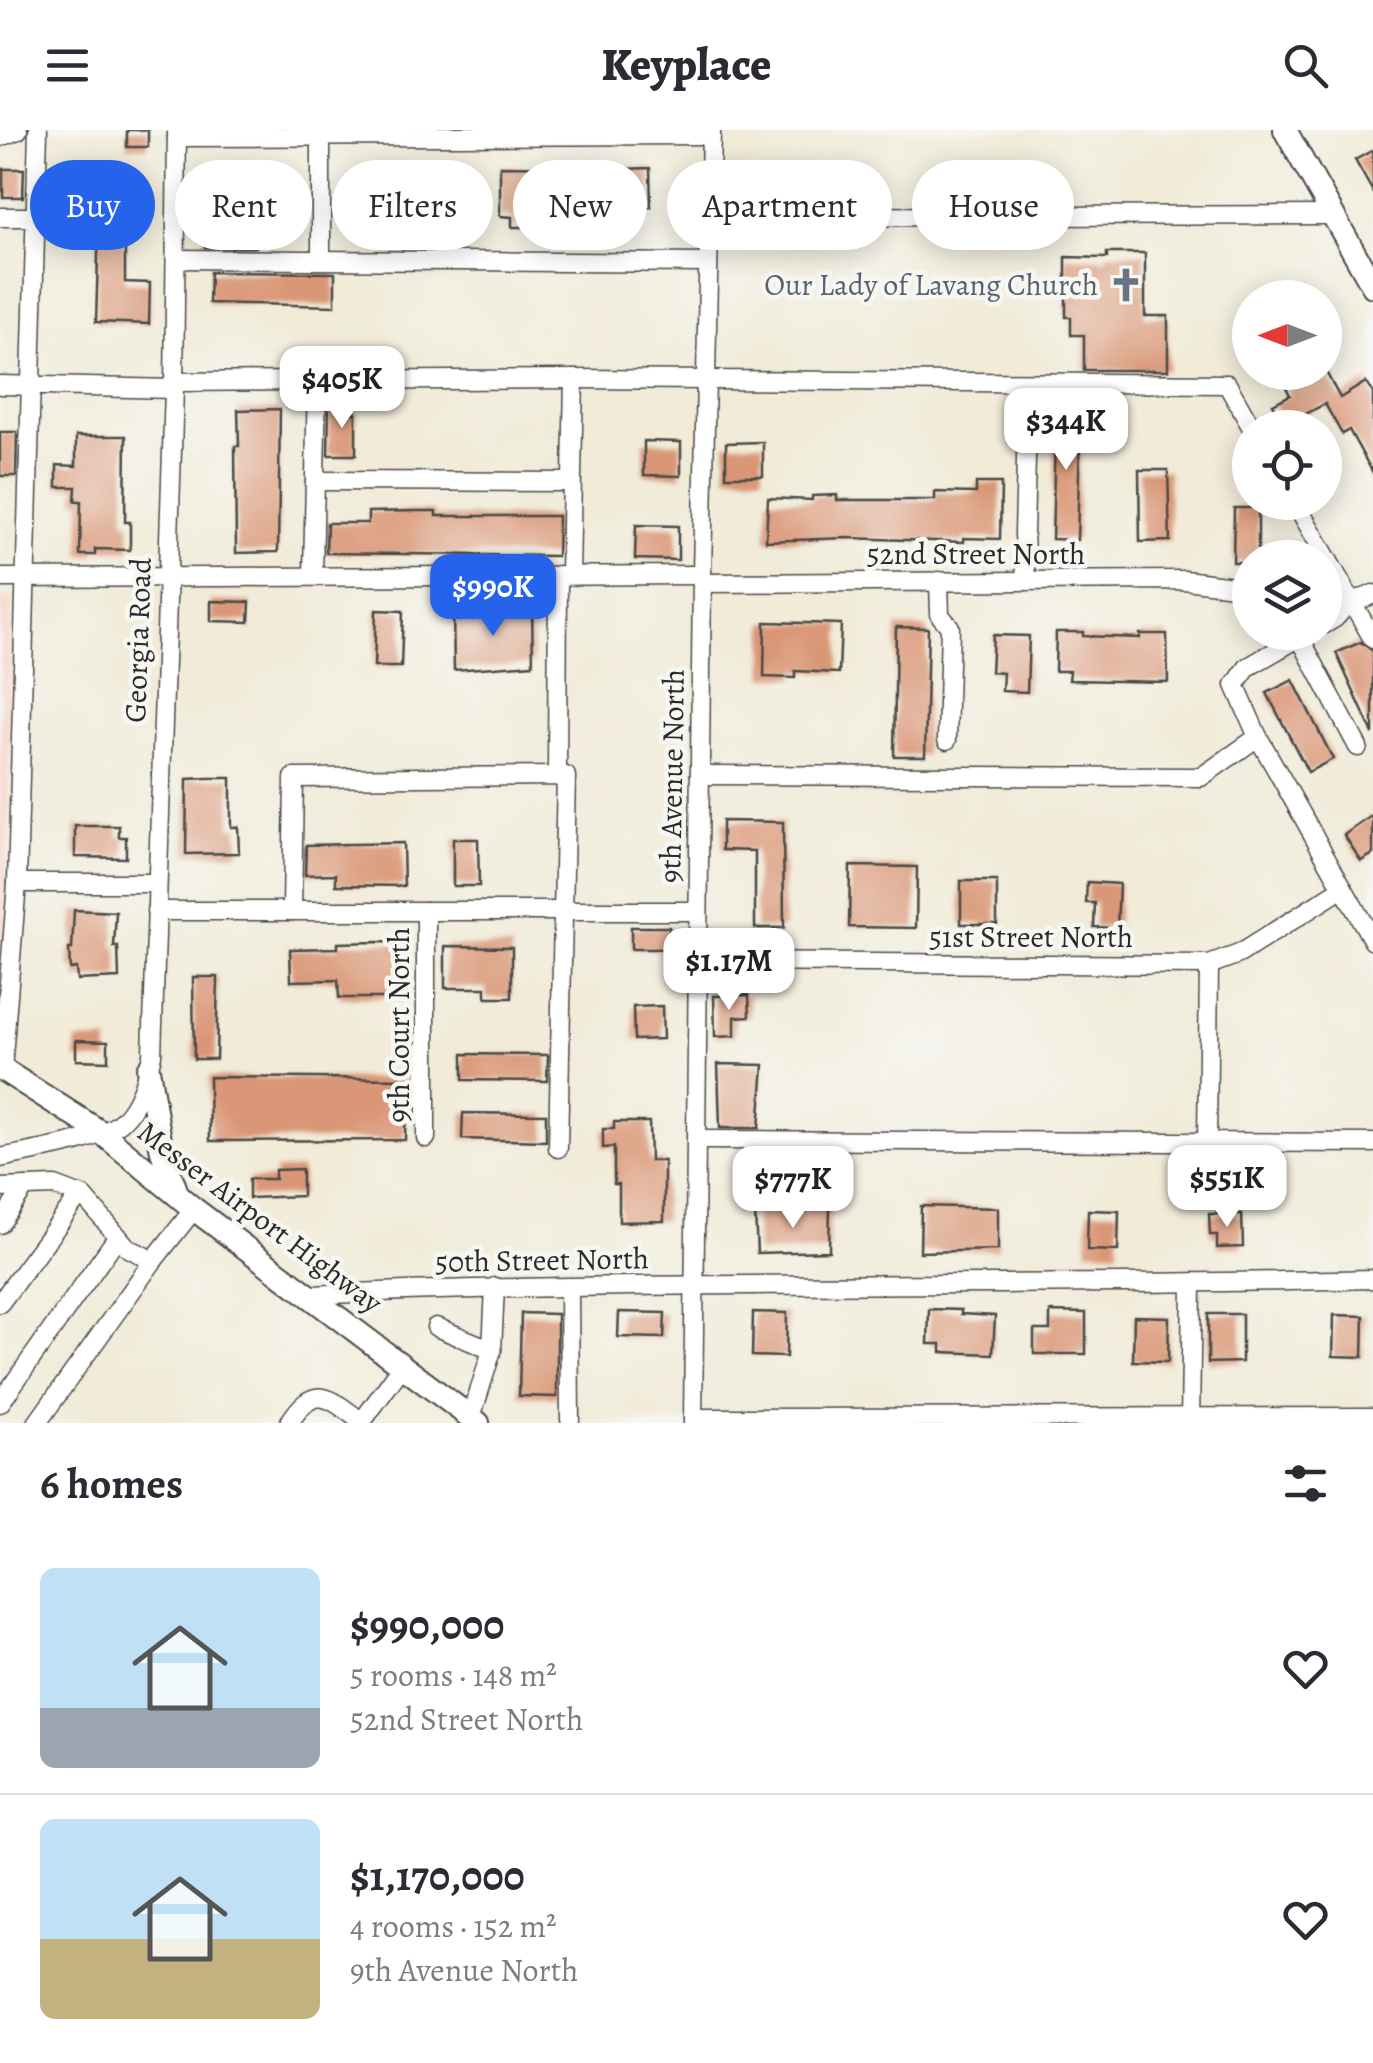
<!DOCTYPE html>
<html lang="en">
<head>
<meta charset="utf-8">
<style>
  :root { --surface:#fff; --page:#f7f7f7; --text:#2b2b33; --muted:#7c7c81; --line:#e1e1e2; --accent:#2563eb }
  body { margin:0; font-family:Alegreya,serif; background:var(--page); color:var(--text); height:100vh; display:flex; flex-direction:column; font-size:38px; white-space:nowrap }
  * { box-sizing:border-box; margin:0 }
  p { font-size:32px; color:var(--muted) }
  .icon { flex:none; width:55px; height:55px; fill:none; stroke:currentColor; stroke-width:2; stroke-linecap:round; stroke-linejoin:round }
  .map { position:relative; height:1293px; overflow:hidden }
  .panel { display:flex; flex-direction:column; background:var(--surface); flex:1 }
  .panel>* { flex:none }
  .banner { position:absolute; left:30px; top:30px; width:1315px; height:90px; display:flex; gap:20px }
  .needle { width:65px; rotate:270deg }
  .controls { position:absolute; left:1232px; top:150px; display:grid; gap:20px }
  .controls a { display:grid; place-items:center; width:110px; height:110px; border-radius:50%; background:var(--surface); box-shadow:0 5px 25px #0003; font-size:50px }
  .price { position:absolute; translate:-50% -85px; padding:0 22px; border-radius:20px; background:#fff; color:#222; font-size:32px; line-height:65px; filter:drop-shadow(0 2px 5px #0008) }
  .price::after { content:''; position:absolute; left:50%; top:60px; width:30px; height:22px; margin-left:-15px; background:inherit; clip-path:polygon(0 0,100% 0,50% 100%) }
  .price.current { background:var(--accent); color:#fff }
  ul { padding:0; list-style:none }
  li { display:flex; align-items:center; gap:30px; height:250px; padding:0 40px }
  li+li { border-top:2px solid var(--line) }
  li span { display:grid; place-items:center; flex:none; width:280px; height:200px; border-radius:15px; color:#555 }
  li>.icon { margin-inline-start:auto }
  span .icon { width:120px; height:120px; fill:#fffc; stroke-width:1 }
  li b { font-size:42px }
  h2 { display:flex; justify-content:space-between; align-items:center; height:120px; padding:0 40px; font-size:42px }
  .chip { padding:0 35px; border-radius:45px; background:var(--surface); box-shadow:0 5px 25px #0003; font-size:35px; line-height:90px }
  .chip.current { background:var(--accent); color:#fff }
  header { display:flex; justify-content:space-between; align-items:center; height:130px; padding:0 40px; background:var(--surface); font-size:45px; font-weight:800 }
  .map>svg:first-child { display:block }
  .built { fill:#f7d1c8 }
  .building { fill:#da9777 }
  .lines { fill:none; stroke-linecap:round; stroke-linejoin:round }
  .minor-casing { stroke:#494845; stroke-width:21 }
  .major-casing { stroke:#494845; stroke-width:26 }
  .minor { stroke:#fff; stroke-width:18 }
  .major { stroke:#fff; stroke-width:22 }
  .labels { text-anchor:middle; stroke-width:9; stroke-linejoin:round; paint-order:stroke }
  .worship-label { font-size:30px; fill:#5b616d; stroke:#f6f6f2; text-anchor:end }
  .street-label { font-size:30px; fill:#2b2b2b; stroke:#f6f6f2 }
</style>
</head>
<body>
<header><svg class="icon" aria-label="menu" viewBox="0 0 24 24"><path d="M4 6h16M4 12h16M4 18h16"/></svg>Keyplace<svg class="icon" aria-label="search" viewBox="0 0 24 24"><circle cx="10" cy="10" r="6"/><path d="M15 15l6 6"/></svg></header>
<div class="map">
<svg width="1373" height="1293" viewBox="0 0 1373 1293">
  <rect width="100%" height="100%" fill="#f6f6f2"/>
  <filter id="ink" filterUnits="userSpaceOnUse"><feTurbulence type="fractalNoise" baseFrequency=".01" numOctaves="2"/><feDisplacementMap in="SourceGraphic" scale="20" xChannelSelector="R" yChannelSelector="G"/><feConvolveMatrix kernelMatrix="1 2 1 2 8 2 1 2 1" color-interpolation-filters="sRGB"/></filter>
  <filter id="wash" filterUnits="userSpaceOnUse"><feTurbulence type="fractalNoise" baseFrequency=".0048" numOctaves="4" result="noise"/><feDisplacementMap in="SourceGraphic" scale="40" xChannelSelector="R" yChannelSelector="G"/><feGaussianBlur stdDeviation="2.25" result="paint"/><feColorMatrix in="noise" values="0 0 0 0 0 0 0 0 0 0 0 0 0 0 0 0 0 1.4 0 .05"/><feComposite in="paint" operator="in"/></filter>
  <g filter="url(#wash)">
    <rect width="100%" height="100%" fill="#f1ebd8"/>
    <!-- built -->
    <polygon class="built" points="0,469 12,469 5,830 0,838"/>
    <g id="blocks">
      <!-- building -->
      <g class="building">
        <rect x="127" y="0" width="21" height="17"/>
        <polygon points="1373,20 1373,62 1355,30"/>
        <polygon points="500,36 567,37 567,80 531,80 531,97 512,97 512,87 500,86"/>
        <polygon points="650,38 651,77 623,78 622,39"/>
        <polygon points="3,39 24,39 23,67 3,67"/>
        <polygon points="90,44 118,44 118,62 144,62 143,90 125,90 125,152 150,153 149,194 96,192 99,91 62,90 62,61 90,62"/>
        <polygon points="201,46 240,46 240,63 246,63 245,98 256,98 256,117 205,117 206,81 200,81"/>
        <polygon points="1107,123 1145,123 1145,186 1168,186 1168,240 1084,240 1084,205 1071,205 1071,187 1066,187 1066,127 1107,128"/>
        <polygon points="210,142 335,143 335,176 209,173"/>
        <polygon points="1301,150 1310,168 1267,168"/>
        <polygon points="1291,242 1326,242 1340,268 1366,252 1373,263 1373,343 1349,300 1342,304 1325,274 1285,295 1273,274 1290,265 1281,248"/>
        <polygon points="329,274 347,274 347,283 356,283 356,325 328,325"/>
        <polygon points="1056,276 1081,277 1077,410 1052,409"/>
        <polygon points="280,279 278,422 236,423 235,316 239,316 238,280"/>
        <polygon points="0,302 17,302 16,346 0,346"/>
        <polygon points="76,306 126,306 125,392 130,392 130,420 95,419 95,425 80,425 81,371 75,371 76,357 57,357 57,335 76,336"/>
        <polygon points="644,311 681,312 681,346 644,345"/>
        <polygon points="763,312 763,346 726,346 726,313"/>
        <polygon points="1139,340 1168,340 1170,411 1140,412"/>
        <polygon points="976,353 1001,353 1000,409 964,408 964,412 848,408 766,411 768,368 812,370 812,366 837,365 837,370 935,370 935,362 976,363"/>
        <polygon points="1234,378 1258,378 1258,428 1250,428 1250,432 1233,432"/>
        <polygon points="417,381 436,381 436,386 558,386 557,426 326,423 327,393 368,393 368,382"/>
        <polygon points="636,395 678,396 678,430 635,429"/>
        <polygon points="211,471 250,472 249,492 211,491"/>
        <polygon points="532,479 533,534 454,540 453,481"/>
        <polygon points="376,480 403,481 401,537 374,537"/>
        <polygon points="765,492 841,494 839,543 795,541 795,548 764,547"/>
        <polygon points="896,497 928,498 925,626 894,626"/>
        <polygon points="1056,502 1083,502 1083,506 1140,508 1140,504 1167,504 1168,552 1069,550 1070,541 1055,541"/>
        <polygon points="993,505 1029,506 1027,562 1002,561 1003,543 991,542"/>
        <polygon points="1361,512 1373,521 1373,604 1336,523"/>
        <polygon points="1293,550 1333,629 1308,642 1267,563"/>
        <polygon points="208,648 231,648 231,697 238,697 239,723 186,724 187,649"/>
        <polygon points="1373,685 1373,724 1361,731 1344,705"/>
        <polygon points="722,691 783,692 784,798 755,798 755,721 722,720"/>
        <polygon points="75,696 119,696 119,707 126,707 126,728 75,727"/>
        <polygon points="453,709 478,709 479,756 453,756"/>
        <polygon points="403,713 404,756 336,755 336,744 305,745 306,715"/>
        <polygon points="850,736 917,737 916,798 849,797"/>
        <rect x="961" y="751" width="36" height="43"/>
        <polygon points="1087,752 1119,754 1117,798 1094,797 1095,773 1086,773"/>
        <polygon points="74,780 116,782 114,817 118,817 119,848 77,850 76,838 70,839 69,819 72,819"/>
        <polygon points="631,797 669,797 670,819 631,819"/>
        <polygon points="378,812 403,813 402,868 339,868 338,850 291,851 290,819 338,818 338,813"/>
        <polygon points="445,816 512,817 512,868 486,868 486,858 445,858"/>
        <polygon points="193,847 218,847 216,929 194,929"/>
        <polygon points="749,865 750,886 735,887 735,906 715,907 714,866"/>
        <polygon points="662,876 663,909 634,910 633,877"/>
        <polygon points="76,910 108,911 108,931 76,930"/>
        <polygon points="463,924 548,925 547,951 463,950"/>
        <polygon points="718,934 764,935 759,998 720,998"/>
        <polygon points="209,947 406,949 405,1010 210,1011"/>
        <polygon points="463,983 546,984 546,1011 462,1009"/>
        <polygon points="614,992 649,992 650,1031 664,1031 664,1091 619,1092 619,1054 614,1054 614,1017 603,1018 603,999 614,999"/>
        <polygon points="302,1039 302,1066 249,1068 249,1049 275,1049 275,1040"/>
        <polygon points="804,1076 830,1077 829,1121 757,1123 755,1082 804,1080"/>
        <polygon points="921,1076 998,1078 998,1120 920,1122"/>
        <polygon points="1088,1080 1119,1081 1118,1121 1087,1120"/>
        <polygon points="1209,1084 1242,1084 1243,1117 1217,1118 1217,1105 1210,1105"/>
        <polygon points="929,1179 961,1180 961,1184 995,1186 993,1224 941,1222 941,1214 928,1214"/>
        <polygon points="619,1182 665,1183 664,1208 618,1207"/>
        <polygon points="753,1182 787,1183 786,1227 752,1226"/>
        <polygon points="1050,1182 1086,1183 1086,1224 1034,1224 1034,1200 1050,1200"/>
        <polygon points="521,1183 557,1184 557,1267 519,1266"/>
        <polygon points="1208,1184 1242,1184 1242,1232 1208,1233"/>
        <polygon points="1334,1185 1364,1186 1363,1227 1333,1226"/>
        <polygon points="1134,1186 1169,1187 1168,1232 1133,1231"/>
      </g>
    </g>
  </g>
  <g filter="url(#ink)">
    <use href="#blocks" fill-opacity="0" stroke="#494845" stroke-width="2.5"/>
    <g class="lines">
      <!-- minor casing -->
      <g class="minor-casing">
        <g id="minor">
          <polyline points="0,7 18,0"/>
          <polyline points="177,7 711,5"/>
          <polyline points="0,87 36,87"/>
          <polyline points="709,87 1333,85"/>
          <polyline points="321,128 321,5"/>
          <polyline points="176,129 708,133"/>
          <polyline points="173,252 574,249 1227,254 1252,298"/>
          <polyline points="0,255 174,259"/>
          <polyline points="315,351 571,352"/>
          <polyline points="1295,372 1373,509"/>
          <polyline points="313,445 317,249"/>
          <polyline points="570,445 574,249"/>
          <polyline points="0,448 702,445"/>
          <polyline points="939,451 940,485 950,497 947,610"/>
          <polyline points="1026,451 1024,403 1028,253"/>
          <polyline points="702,453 1185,450 1250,458"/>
          <path d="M 1325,467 C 1342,469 1358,473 1373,464"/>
          <polyline points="1325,494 1335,488 1351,470"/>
          <polyline points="1309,502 1248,537 1235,555 1258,607 1373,811"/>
          <polyline points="1300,508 1358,617"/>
          <polyline points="700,645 1201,647 1258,607"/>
          <polyline points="557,646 558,445"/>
          <polyline points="17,753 157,753"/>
          <polyline points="156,781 698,781"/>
          <polyline points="292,781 294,648 566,646 558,1018"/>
          <polyline points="426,781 426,1008"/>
          <polyline points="698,832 1209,835 1239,824 1343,758"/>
          <polyline points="2,940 17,753 38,0"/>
          <polyline points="697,1010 1373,1013"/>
          <polyline points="1207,1013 1209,835"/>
          <path d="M 0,1028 C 32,1021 99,1013 123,990 C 140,973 146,948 152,925 L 174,259 L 177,0"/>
          <polyline points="0,1058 55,1056 84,1067 127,1117 153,1131 194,1079"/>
          <polyline points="0,1094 25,1057"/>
          <polyline points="569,1158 570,1290"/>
          <path d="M 312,1165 C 665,1148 1019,1159 1373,1149"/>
          <polyline points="0,1173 80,1065"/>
          <polyline points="436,1197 492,1220"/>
          <polyline points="0,1273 118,1106"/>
          <polyline points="471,1288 492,1220 495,1157"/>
          <polyline points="693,1288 1373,1287"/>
          <polyline points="37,1293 153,1131"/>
          <path d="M 289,1293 C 316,1251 329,1268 362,1292"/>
          <polyline points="361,1293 403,1235"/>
          <polyline points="693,1293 702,445 711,0"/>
          <polyline points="1190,1293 1192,1154"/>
        </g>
      </g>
      <!-- major casing -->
      <g class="major-casing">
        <g id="major">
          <polyline points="1285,0 1373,156"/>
          <polyline points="0,938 102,1003 194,1079 478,1293"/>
          <polyline points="148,939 162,1022 177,1063"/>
        </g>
      </g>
      <!-- minor -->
      <use href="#minor" class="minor"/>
      <!-- major -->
      <use href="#major" class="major"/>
    </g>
  </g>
  <!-- icons -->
  <defs>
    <g id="church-bare" transform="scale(2.7)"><path d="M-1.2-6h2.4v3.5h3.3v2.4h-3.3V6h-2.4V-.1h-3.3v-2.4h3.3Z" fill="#6b7280" stroke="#f6f6f2" stroke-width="2.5" paint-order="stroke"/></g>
  </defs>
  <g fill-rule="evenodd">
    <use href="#church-bare" x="1126" y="155"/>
  </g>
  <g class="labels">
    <!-- worship labels -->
    <g class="worship-label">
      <text x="1098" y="165">Our Lady of Lavang Church</text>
    </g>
    <!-- street labels -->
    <g class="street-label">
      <text x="976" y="434">52nd Street North</text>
      <text transform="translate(138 510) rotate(-88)" y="10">Georgia Road</text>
      <text transform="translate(672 646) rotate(-89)" y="10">9th Avenue North</text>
      <text x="1031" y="817">51st Street North</text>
      <text transform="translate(399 895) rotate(-90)" y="10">9th Court North</text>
      <text transform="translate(260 1087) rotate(37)" y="10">Messer Airport Highway</text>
      <text transform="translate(542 1130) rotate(-1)" y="10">50th Street North</text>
    </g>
  </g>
</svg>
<div class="controls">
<a><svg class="needle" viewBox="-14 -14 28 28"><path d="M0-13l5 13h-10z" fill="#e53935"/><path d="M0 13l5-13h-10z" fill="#7c7c81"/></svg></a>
<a><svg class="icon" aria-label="locate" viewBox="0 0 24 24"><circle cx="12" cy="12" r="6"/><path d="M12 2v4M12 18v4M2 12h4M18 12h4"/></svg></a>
<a><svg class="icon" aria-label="layers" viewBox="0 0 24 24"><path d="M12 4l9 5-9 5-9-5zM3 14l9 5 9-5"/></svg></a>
</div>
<b class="price" style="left:342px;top:301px">$405K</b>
<b class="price" style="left:1066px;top:343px">$344K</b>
<b class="price current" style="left:493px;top:509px">$990K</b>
<b class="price" style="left:729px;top:883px">$1.17M</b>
<b class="price" style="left:1227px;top:1100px">$551K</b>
<b class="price" style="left:793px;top:1101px">$777K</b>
<div class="banner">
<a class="chip current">Buy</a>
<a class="chip">Rent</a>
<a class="chip">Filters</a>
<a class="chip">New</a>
<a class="chip">Apartment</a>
<a class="chip">House</a>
</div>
</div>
<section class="panel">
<h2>6 homes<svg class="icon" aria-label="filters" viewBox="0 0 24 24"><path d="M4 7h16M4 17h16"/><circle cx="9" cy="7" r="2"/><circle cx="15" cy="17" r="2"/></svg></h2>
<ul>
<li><span style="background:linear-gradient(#bfe0f5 70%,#9aa5b1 0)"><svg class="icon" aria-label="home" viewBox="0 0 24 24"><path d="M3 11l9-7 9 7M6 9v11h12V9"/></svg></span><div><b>$990,000</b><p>5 rooms · 148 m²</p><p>52nd Street North</p></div><svg class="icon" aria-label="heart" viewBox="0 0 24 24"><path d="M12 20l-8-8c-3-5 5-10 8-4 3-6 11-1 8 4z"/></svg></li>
<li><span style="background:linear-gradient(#bfe0f5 60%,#c2b280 0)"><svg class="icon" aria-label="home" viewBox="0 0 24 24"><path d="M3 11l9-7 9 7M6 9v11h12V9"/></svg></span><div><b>$1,170,000</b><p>4 rooms · 152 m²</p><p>9th Avenue North</p></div><svg class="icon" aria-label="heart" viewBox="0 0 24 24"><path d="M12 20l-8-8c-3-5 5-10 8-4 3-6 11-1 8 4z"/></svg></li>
</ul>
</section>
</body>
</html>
